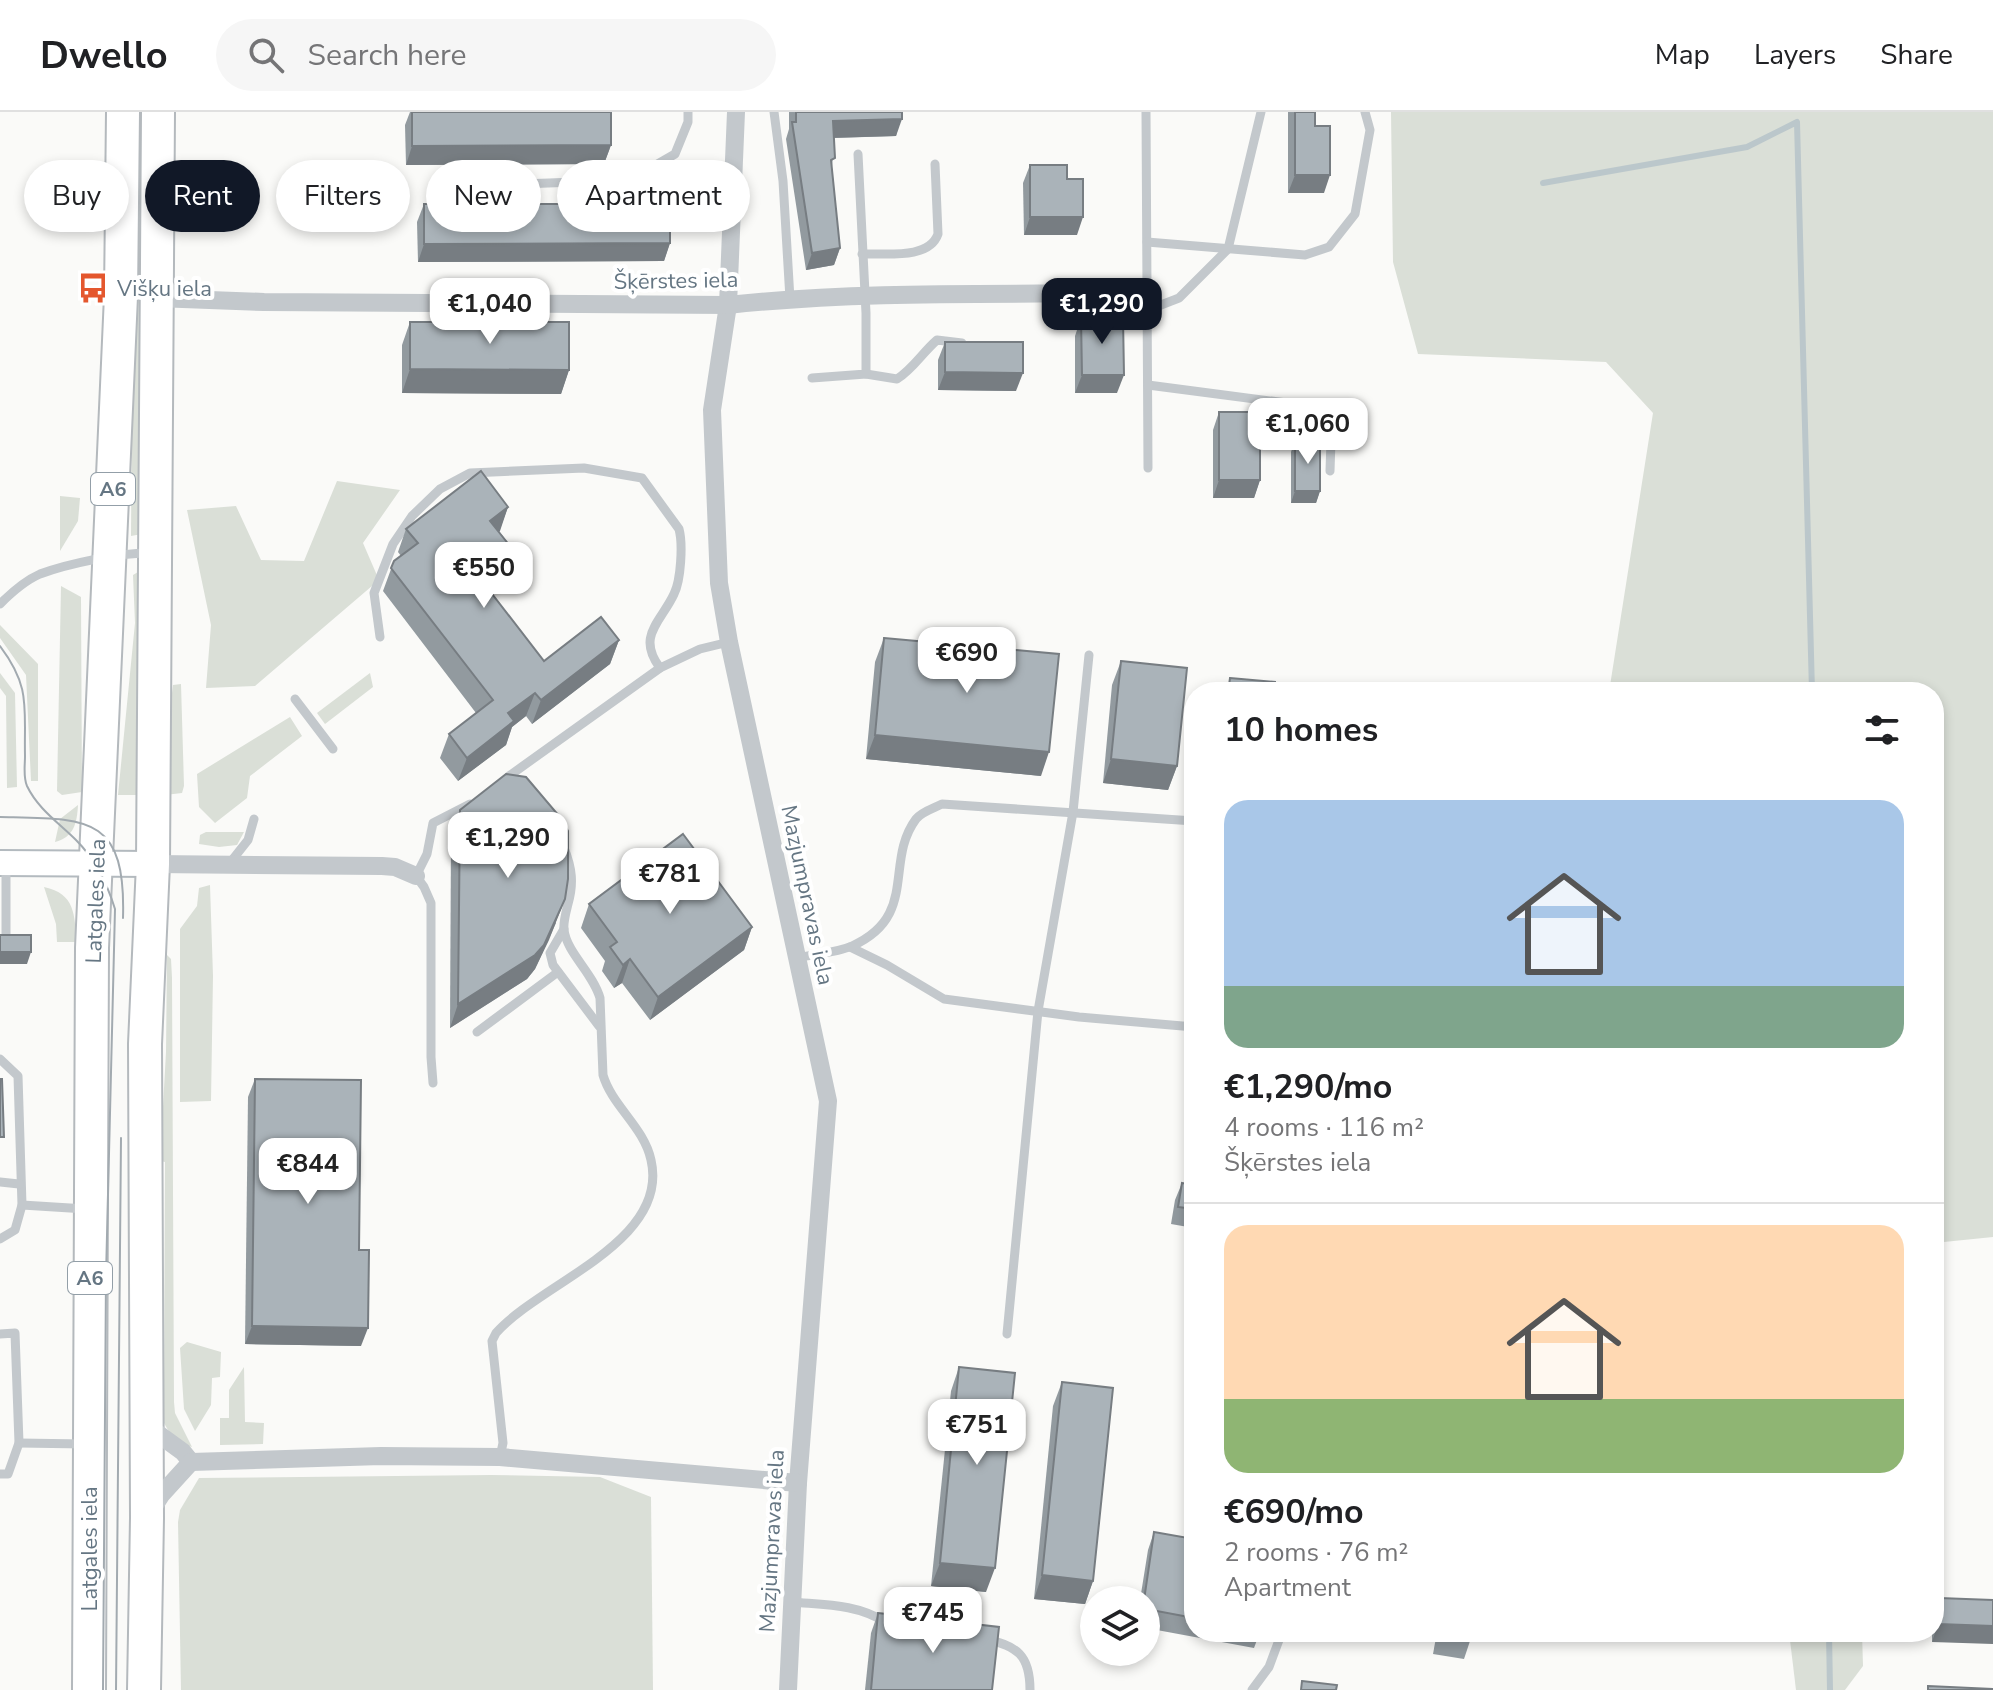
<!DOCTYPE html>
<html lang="en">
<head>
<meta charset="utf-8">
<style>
  :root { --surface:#fff; --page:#f6f6f6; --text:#202124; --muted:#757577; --line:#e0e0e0; --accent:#111827 }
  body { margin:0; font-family:"Nunito Sans",sans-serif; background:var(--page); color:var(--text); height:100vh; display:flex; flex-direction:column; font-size:30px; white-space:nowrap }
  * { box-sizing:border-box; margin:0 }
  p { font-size:26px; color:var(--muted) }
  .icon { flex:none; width:44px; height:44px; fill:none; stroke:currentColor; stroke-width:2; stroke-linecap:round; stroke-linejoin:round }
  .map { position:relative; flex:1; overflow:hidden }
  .panel { position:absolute; left:1184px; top:570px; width:760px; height:960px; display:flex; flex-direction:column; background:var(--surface); border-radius:32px; box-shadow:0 4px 12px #0003 }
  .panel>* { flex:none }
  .top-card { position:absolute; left:24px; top:48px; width:760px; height:72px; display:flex; gap:16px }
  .fabs { position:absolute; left:1080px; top:1474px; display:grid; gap:16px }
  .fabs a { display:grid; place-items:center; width:80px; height:80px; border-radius:50%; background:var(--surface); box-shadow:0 4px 12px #0003; font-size:40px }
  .price { position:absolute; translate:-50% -68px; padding:0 18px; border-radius:16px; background:#fff; color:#222; font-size:26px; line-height:52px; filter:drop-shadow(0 2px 4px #0008) }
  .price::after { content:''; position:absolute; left:50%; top:48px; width:24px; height:18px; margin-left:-12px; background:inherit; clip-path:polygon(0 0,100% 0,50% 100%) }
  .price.on { background:var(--accent); color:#fff }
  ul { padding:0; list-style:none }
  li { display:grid; align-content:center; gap:16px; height:424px; padding:0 40px }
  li+li { border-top:2px solid var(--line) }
  li span { display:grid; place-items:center; height:248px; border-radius:24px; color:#555 }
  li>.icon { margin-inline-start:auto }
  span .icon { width:144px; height:144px; fill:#fffc; stroke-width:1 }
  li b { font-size:34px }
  h2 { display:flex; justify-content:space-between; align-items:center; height:96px; padding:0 40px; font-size:34px }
  .chip { padding:0 28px; border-radius:36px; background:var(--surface); box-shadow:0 4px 12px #0003; font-size:28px; line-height:72px }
  .chip.on { background:var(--accent); color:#fff }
  header { display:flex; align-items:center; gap:48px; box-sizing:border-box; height:112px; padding:0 40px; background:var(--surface); border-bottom:2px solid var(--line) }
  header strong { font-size:38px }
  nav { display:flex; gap:44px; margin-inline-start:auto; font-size:28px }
  .search { width:560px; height:72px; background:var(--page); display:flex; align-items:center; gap:20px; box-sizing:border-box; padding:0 28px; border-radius:44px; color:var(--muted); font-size:30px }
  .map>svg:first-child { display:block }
  .green { fill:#dadfd7 }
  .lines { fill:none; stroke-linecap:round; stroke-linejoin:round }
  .stream { stroke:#bbc7cb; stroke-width:6 }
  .secondary-casing { stroke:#b3babf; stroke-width:28 }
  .highway-casing { stroke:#b4b9bd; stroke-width:36 }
  .lane { stroke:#c3c8cc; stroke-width:9 }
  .street { stroke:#c3c8cc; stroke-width:18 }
  .secondary { stroke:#fff; stroke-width:24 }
  .highway { stroke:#fff; stroke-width:32 }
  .tram { stroke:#a2aab0; stroke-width:2 }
  .wall { fill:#929a9f }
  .shaded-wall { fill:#777d82 }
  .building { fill:#aab3b9; stroke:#777d82; stroke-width:2 }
  .labels { text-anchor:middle; stroke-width:8; stroke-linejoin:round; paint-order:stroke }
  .shield { fill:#fff; stroke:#939fa8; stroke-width:2 }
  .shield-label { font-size:20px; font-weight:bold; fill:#657683 }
  .street-label { font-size:22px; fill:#657683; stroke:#fff }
  .poi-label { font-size:22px; fill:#657683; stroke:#fff; text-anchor:start }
</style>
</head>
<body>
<header>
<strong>Dwello</strong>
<div class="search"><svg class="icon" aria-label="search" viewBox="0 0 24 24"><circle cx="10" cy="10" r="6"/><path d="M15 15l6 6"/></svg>Search here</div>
<nav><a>Map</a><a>Layers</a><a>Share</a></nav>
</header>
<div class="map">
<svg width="1993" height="1578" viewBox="0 0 1993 1578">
  <rect width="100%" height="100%" fill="#fafaf8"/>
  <!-- green -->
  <g class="green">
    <polygon points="134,0 145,0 142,422 131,424"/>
    <polygon points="1391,0 1993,0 1993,1125 1934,1131 1934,580 1609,580 1653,301 1606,250 1418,242 1393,150"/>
    <polygon points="337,369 400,378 363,431 379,468 255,574 206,576 211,513 187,398 236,394 261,448 304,449"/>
    <polygon points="60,384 80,386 78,409 60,439"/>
    <polygon points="138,460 142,462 142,683 118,683 135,511 133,463"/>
    <polygon points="61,474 81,485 82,680 62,683 57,679"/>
    <polygon points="0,513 38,552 38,669 31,669 26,563 0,526"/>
    <polygon points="0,561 15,581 17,675 7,676 6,584 0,576"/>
    <polygon points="370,561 373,575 325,612 317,601"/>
    <polygon points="181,572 184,674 182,681 165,683 164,644 173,573"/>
    <polygon points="290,605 302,624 250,664 247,686 215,711 199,695 197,662"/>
    <path d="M 78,693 C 77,711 74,725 55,730 L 60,707 Z"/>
    <polygon points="206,720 244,720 237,733 219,735 199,732 200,723"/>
    <polygon points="210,773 213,864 211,989 180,990 180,817 197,794 199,776"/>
    <path d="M 44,775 C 76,782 74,803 77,830 L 57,830 L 56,812 Z"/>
    <path d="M 167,843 L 171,847 L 172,866 L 174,1290 L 175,1301 L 192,1335 C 171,1329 161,1311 158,1290 L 163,1289 L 164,1275 L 165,1050 L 160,1049 L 166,940 Z"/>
    <polygon points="187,1230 221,1240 220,1265 212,1266 211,1293 195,1319 184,1297 180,1236"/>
    <polygon points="244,1255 245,1310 264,1311 263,1332 220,1333 220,1306 229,1306 229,1278"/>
    <polygon points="491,1363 600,1365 651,1385 653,1578 181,1578 178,1410 180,1398 199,1366"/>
    <polygon points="1789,1520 1862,1520 1863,1554 1845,1578 1796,1578"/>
  </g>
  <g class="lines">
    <!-- stream -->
    <g class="stream">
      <polyline points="1543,71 1747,35 1797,10 1812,580"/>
      <polyline points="1829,1520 1830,1578"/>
    </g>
    <!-- secondary casing -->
    <g class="secondary-casing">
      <polyline id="secondary" points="0,751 153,752"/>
    </g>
    <!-- highway casing -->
    <g class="highway-casing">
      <g id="highway">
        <polyline points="89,1578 92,836 121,184 123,0"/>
        <polyline points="144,1578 147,1406 145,932 153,752 158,0"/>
      </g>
    </g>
    <!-- lane -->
    <g class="lane">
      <polyline points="774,0 783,69 790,187"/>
      <polyline points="1146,0 1148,356"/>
      <polyline points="436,75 630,68 675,42 688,10 688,0"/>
      <polyline points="1147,130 1305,143 1329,135 1355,102 1370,18 1365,0"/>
      <path d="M 862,142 C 885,141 929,148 938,122 L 935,52"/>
      <polyline points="1148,198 1179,186 1228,137 1261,0"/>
      <path d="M 866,262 L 897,267 C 913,257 922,241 937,228 L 962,231"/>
      <polyline points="812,266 866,262 866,201 858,42"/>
      <polyline points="1148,273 1332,297 1330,359"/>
      <path d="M 0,492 C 12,480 24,469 40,462 C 67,452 122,440 151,441"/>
      <path d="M 380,525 L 374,481 L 393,432 L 412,404 L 440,377 L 470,361 L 584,356 L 642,366 L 679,417 C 683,432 681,468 674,482 C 661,510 636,524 660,556"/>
      <polyline points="295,587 333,637"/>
      <polyline points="509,664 660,556 700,537 729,530"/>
      <polyline points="229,752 248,728 254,707"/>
      <polyline points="6,754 6,824"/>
      <polyline points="564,817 550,841 553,853 599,914"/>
      <polyline points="850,835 887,853 944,887 1079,905 1194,915"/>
      <path d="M 796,846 C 814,842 836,841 852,834 C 919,804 884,750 916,707 C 921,700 934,696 942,692 L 1194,709"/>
      <polyline points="477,920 558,860"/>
      <polyline points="0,947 18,964 22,1093 15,1118 0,1127"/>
      <polyline points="433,971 431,945 431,791 424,775 416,764 427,742 433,711 470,692"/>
      <polyline points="0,1070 19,1072"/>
      <polyline points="22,1093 86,1097"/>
      <polyline points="0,1222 15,1221 19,1331 8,1362 0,1362"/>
      <polyline points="1007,1222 1038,899 1073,700 1089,543"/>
      <polyline points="19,1331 85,1332"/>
      <path d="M 500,1345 L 503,1331 L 492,1229 L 496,1221 C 540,1171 670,1130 651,1048 C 644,1015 612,994 603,963 L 600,886 C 593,861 567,841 564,818 C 563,810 566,800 568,792 C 574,771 572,756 564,736"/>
      <path d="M 792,1490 C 825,1493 857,1492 885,1510"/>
      <path d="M 986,1527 C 1017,1534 1030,1543 1030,1578"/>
      <polyline points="1252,1578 1269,1555 1282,1520"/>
    </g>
    <!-- street -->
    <g class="street">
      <polyline points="736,0 728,193 712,298 719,471 729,530 828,989 798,1371 788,1578"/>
      <path d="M 156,186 L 264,190 L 728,193 C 867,178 1008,183 1148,181"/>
      <polyline points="153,752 382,754 395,755 416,764"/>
      <polyline points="146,1313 183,1340 191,1350"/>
      <polyline points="191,1350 381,1344 500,1345 798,1371"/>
      <polyline points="150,1400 161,1383 191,1350"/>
    </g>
    <!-- secondary -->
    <use href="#secondary" class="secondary"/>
    <!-- highway -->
    <use href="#highway" class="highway"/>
    <!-- tram -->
    <g class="tram">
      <path d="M 0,534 C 31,575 24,595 25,644 C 25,654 23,665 27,674 C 38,697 59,711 76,728 C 96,748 107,771 115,797 L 106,1164 L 103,1578"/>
      <path d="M 0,705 C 87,707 126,702 123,806"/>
      <polyline points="116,1578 121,1026"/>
    </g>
  </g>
  <!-- wall -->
  <g class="wall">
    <polygon points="410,0 611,0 611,33 604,52 406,53 405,13"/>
    <polygon points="789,0 902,0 896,24 834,26 832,55 840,136 834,153 806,158 786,27 789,17"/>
    <polygon points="1288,0 1315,0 1315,14 1324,81 1288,81"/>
    <polygon points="1030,53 1067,67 1077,123 1024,123 1023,71"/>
    <polygon points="424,92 670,131 664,149 418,150 417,110"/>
    <polygon points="1081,206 1117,281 1075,281 1075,224"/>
    <polygon points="410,210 569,258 561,282 402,281 402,233"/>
    <polygon points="945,230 1016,279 938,278 938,248"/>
    <polygon points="1219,300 1260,368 1254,386 1213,386 1213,318"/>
    <polygon points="1295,328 1320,379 1316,391 1291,391 1291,340"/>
    <polygon points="508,395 499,419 514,439 505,462 488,476 544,549 619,528 610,552 532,612 526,604 512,615 506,633 458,669 440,646 449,622 476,601 383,479 394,449 401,444 398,440 406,417"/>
    <polygon points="884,526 1041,664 866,647 875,550"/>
    <polygon points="1121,549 1177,654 1168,678 1103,671 1112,573"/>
    <polygon points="460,698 556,811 535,857 527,867 450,916 451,722"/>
    <polygon points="589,792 752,815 744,838 650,908 622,871 614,876 602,859 605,849 581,816"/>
    <polygon points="255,967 359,1138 361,1234 245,1232 248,985"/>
    <polygon points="1182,1071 1194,1073 1194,1134 1186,1133 1188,1115 1171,1112 1175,1088"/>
    <polygon points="959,1255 986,1480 931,1474 951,1279"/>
    <polygon points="1062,1270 1093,1469 1085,1492 1034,1487 1053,1294"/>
    <polygon points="1154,1420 1194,1427 1194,1520 1260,1520 1254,1536 1146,1516 1146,1488 1140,1488 1148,1438"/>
    <polygon points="1939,1486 1993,1488 1932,1530 1932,1520 1934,1520 1934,1501"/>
    <polygon points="878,1501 992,1578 865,1578 871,1521"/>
    <polygon points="1437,1520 1473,1520 1464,1547 1433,1542"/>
  </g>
  <!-- shaded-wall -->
  <g class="shaded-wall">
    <polygon points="902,7 896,24 827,26 833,9"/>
    <polygon points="611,33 604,52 406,53 412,34"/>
    <polygon points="1295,63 1330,63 1324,81 1288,81"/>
    <polygon points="1030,105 1083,105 1077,123 1024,123"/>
    <polygon points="670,131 664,149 418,150 424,132"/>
    <polygon points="840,136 834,153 806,158 812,141"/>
    <polygon points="410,257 569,258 561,282 402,281"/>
    <polygon points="945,260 1023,261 1016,279 938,278"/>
    <polygon points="1082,263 1124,263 1117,281 1075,281"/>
    <polygon points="1219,368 1260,368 1254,386 1213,386"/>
    <polygon points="1295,379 1320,379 1316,391 1291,391"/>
    <polygon points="508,395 500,419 482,432 490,409"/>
    <polygon points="514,439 505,462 471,489 479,465"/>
    <polygon points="619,528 610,552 532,612 541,588"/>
    <polygon points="535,581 526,604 512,615 506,633 458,669 467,646 508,601"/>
    <polygon points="875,623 1049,640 1041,664 866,647"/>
    <polygon points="1111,647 1177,654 1168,678 1103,671"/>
    <polygon points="565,787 549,828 535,857 527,867 450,916 458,892"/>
    <polygon points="752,815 744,838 650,908 658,885"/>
    <polygon points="0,840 31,840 27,852 0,852"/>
    <polygon points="630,847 622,871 614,876 623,853"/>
    <polygon points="252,1214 368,1216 361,1234 245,1232"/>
    <polygon points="940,1451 995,1456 986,1480 931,1474"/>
    <polygon points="1042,1463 1093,1469 1085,1492 1034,1487"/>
    <polygon points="1938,1512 1993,1514 1993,1532 1932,1530"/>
  </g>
  <!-- building -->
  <g class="building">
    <polygon points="412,0 611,0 611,33 412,34"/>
    <polygon points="796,0 902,0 902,7 833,9 835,46 831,48 840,136 812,141 792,10 796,10"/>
    <polygon points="1295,0 1315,0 1315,14 1330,14 1330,63 1295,63"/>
    <polygon points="1030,53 1067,53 1067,67 1083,67 1083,105 1030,105"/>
    <polygon points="424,92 670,92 670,131 424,132"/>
    <polygon points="1081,206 1123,206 1124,263 1082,263"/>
    <polygon points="410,210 569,210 569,258 410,257"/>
    <polygon points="945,230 1023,230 1023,261 945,260"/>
    <rect x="1219" y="300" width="41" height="68"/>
    <rect x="1295" y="328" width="25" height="51"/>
    <polygon points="481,359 508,395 490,409 514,439 479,465 544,549 601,505 619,528 541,588 535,581 508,601 514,609 467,646 449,622 493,588 391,456 394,449 418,431 406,417"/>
    <polygon points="884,526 1059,542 1049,640 875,623"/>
    <polygon points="1121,549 1187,556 1177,654 1111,647"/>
    <polygon points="1230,566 1275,570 1275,580 1228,580"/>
    <polygon points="506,662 526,665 560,705 568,719 568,767 565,787 544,833 535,843 458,892 460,698"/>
    <polygon points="683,722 752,815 658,885 630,847 623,853 610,835 617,830 589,792"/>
    <rect x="0" y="823" width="31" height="17"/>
    <polygon points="0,967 2,967 4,1025 0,1025"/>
    <polygon points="255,967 361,968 359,1138 369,1138 368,1216 252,1214"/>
    <polygon points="1182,1071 1194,1073 1194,1097 1178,1095"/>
    <polygon points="959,1255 1015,1261 995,1456 940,1451"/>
    <polygon points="1062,1270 1113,1276 1093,1469 1042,1463"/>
    <polygon points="1154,1420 1194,1427 1194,1506 1146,1497 1146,1488 1144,1488"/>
    <polygon points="1939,1486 1993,1488 1993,1514 1938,1512"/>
    <polygon points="878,1501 999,1515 992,1578 871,1578"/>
    <polygon points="1451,1520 1473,1520 1473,1523"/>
    <polygon points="1302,1569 1337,1573 1336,1578 1301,1578"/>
    <polygon points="1928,1574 1993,1577 1993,1578 1928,1578"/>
  </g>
  <!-- icons -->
  <defs>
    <g id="bus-bare" transform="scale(2.4)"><path d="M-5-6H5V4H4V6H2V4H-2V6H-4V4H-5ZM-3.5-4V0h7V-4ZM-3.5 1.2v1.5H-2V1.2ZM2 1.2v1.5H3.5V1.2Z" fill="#e4572e" stroke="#fff" stroke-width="2.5" paint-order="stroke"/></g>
  </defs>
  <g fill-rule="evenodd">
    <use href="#bus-bare" x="93" y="176"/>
  </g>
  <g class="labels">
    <!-- shield labels -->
    <g class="shield">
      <rect x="91" y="361" width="44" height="32" rx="6"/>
      <rect x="68" y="1150" width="44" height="32" rx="6"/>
    </g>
    <g class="shield-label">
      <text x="113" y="384">A6</text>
      <text x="90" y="1173">A6</text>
    </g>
    <!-- street labels -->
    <g class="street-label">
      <text transform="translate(676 168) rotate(-1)" y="8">Šķērstes iela</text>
      <text transform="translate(808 783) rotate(78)" y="8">Mazjumpravas iela</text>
      <text transform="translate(95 789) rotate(-88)" y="8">Latgales iela</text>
      <text transform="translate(771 1429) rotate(-87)" y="8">Mazjumpravas iela</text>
      <text transform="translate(89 1437) rotate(-90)" y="8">Latgales iela</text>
    </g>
    <!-- poi labels -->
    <g class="poi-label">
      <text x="117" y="184">Višķu iela</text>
    </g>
  </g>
</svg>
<div class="fabs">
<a><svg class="icon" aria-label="layers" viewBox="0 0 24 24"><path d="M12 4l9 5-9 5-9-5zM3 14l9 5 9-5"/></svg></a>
</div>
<b class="price" style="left:490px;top:234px">€1,040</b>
<b class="price on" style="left:1102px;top:234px">€1,290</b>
<b class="price" style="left:1308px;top:354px">€1,060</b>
<b class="price" style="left:484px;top:498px">€550</b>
<b class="price" style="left:967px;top:583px">€690</b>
<b class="price" style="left:508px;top:768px">€1,290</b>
<b class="price" style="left:670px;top:804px">€781</b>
<b class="price" style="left:308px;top:1094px">€844</b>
<b class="price" style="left:977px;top:1355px">€751</b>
<b class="price" style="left:933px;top:1543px">€745</b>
<div class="top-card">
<a class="chip">Buy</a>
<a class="chip on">Rent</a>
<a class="chip">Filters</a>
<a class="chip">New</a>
<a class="chip">Apartment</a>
</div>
<section class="panel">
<h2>10 homes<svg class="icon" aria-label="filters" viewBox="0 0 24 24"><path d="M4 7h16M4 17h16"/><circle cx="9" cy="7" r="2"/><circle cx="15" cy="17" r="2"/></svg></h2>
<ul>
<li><span style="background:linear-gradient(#a9c7e8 75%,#7fa58c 0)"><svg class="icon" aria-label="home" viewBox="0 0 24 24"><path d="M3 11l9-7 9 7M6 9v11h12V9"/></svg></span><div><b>€1,290/mo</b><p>4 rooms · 116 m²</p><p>Šķērstes iela</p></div></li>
<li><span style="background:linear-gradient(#ffd9b3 70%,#8fb573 0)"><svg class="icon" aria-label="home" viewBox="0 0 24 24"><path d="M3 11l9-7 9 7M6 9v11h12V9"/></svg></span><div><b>€690/mo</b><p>2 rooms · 76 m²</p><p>Apartment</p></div></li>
</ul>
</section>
</div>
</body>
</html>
